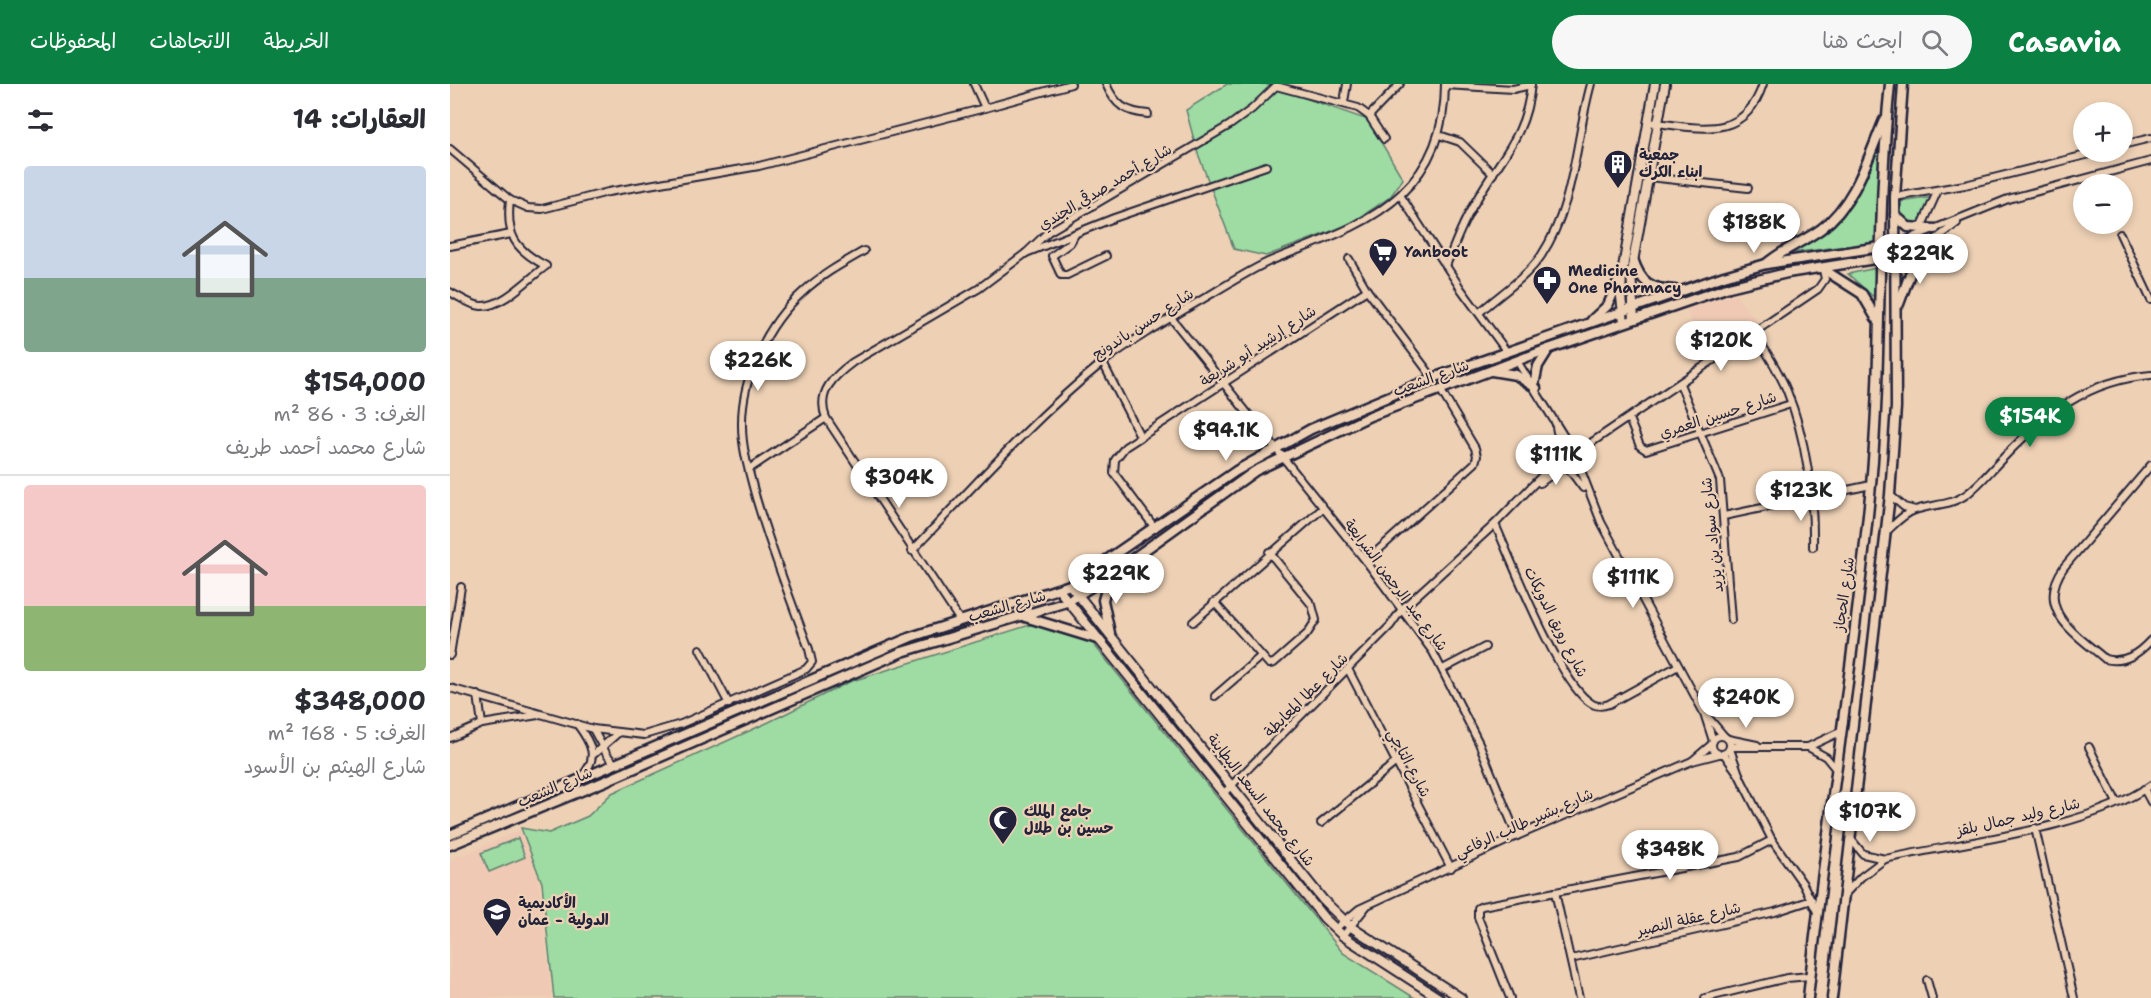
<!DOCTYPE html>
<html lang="ar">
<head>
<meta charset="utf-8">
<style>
  :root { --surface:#fff; --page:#f7f7f7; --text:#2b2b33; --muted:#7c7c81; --line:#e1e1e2; --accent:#0b8043 }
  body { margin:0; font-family:"Shantell Sans","Playpen Sans Arabic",sans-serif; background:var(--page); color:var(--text); direction:rtl; height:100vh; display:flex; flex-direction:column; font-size:22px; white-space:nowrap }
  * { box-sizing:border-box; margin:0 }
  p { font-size:20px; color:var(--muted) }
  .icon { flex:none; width:33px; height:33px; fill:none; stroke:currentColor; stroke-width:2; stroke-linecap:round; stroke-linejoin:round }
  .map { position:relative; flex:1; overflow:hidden; direction:ltr }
  .drawer { display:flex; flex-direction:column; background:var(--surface); width:450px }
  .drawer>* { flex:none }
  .tools { position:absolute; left:1623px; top:18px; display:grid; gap:12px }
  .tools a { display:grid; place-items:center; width:60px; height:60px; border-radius:50%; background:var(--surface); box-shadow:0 3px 9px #0003; font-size:30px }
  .price { position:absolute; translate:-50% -51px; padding:0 14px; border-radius:21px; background:#fff; color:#222; font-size:20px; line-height:39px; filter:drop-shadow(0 2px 3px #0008) }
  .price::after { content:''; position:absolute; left:50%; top:36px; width:18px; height:14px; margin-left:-9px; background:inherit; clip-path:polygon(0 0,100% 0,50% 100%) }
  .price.active { background:var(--accent); color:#fff }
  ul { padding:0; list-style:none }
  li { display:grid; align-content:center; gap:12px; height:318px; padding:0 24px }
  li+li { border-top:2px solid var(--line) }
  li span { display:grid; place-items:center; height:186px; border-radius:6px; color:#555 }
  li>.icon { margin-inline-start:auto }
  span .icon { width:108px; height:108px; fill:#fffc; stroke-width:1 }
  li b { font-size:26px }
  h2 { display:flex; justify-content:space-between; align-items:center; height:72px; padding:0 24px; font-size:26px }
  header { display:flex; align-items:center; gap:36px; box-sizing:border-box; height:84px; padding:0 30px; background:var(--accent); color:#fff }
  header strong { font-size:28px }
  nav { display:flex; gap:33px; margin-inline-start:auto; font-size:21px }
  .search { width:420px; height:54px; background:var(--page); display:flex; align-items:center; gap:15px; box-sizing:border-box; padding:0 21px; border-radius:33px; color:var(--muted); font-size:22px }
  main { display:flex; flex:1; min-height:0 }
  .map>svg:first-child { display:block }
  .built { fill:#efc9b4 }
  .green { fill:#9edca3; stroke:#607f6f; stroke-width:1.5 }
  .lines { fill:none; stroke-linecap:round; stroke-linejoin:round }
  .minor-casing { stroke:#22223b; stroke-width:10 }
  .tertiary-casing { stroke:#22223b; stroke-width:12 }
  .secondary-casing { stroke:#22223b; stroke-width:13 }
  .minor { stroke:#eed1b5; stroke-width:6 }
  .tertiary { stroke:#eed1b5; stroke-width:8 }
  .secondary { stroke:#eed1b5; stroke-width:8 }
  .labels { text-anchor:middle; stroke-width:4.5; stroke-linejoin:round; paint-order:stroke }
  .poi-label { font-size:15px; font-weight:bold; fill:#22223b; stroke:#eed1b5; text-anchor:start }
  .street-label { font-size:15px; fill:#22223b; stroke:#eed1b5 }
</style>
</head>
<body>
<header>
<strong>Casavia</strong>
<div class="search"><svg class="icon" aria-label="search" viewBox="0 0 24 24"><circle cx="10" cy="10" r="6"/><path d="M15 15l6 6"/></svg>ابحث هنا</div>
<nav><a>الخريطة</a><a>الاتجاهات</a><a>المحفوظات</a></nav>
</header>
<main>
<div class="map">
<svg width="1701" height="914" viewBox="0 0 1701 914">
  <rect width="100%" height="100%" fill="#eed1b5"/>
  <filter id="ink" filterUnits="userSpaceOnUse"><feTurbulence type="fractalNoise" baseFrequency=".0167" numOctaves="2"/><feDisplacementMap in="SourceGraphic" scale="12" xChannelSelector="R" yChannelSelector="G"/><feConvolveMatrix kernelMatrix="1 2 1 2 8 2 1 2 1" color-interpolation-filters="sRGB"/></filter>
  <g filter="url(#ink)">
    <!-- built -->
    <g class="built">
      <polygon points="1285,210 1309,240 1256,269 1235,224"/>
      <polygon points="70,746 88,793 102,914 0,914 0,776"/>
    </g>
    <!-- green -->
    <g class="green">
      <polygon points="777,0 815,0 918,36 953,95 940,113 900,140 816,172 784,165 747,67 736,26"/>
      <path d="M 1432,54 L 1427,158 L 1341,169 C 1400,140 1409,113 1432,54 Z"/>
      <polygon points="1484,113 1472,138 1463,139 1450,132 1450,118"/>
      <polygon points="1426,184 1426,215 1398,190"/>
      <polygon points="583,540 612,546 641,557 893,869 965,914 104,914 92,799 71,744 99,749 138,732 162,709 319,638 399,598"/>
      <polygon points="68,754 75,773 39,788 31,769"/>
    </g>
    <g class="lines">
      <!-- minor casing -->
      <g class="minor-casing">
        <g id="minor">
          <polyline points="524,0 535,24 621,0"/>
          <path d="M 656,0 C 665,21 675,28 698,30"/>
          <polyline points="995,1 1063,5 1081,1"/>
          <polyline points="894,18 897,0"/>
          <polyline points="919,32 950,0"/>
          <path d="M 1198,38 C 1247,43 1294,59 1313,0"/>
          <polyline points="989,51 1010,58 1043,90"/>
          <polyline points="1672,61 1701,54"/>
          <polyline points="0,65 60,116 78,124 92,125 158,108 309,82 535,24"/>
          <polyline points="1199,93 1298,104"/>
          <polyline points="950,111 1011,205 1057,268"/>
          <polyline points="1445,113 1515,101 1648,68"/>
          <polyline points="1471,144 1488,106"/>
          <polyline points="626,149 620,159 602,172 611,191 617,191 656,172"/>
          <polyline points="1670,150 1701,216"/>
          <polyline points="1444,161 1558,115 1701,77"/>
          <polyline points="0,162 61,150"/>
          <polyline points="576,169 664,134 816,82"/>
          <polyline points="1444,172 1481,159 1507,139"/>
          <polyline points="899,175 917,206 983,294"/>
          <path d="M 996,182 C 1005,159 1014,136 1027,115 C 1052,71 1076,53 1081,0"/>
          <path d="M 0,208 C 9,213 20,221 31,222 C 53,223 79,194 96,182 C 64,165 56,151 60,116"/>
          <path d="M 1030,228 C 1050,210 1076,194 1091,172 C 1125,121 1125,57 1141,0"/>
          <polyline points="722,235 916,477 983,568 1029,659 1067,752"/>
          <path d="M 1305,250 C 1316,268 1329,287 1337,307 C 1356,354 1364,412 1363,463"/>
          <polyline points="1067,277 1123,367"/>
          <polyline points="653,279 690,352"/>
          <polyline points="1230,300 1270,396 1281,536"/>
          <polyline points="1179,335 1190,362 1196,366 1341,320"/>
          <polyline points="1106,343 1112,371"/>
          <circle cx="1119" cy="373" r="8"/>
          <polyline points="1126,369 1368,205 1375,195 1373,186"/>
          <polyline points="1127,376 1151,438 1254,629 1263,657"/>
          <polyline points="1116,381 1133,404"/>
          <path d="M 1701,381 L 1614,483 C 1584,526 1625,549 1655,575 C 1674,580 1688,570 1701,556"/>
          <polyline points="299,385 376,334"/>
          <polyline points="1090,399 1115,381"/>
          <polyline points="1440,411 1454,423 1465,426"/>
          <polyline points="1274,432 1421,401"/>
          <path d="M 1045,440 C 1062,478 1108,595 1138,617 C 1145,623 1151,623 1159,620 L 1228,582"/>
          <polyline points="705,444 664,389 665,376 675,363 917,206"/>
          <path d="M 1436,448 C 1445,440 1453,430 1465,426 C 1483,420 1501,422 1517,410 C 1530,400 1541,386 1553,374 C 1595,330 1638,296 1701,291"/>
          <path d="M 462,467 C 523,403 583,335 652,279 C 686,253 726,231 763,209 C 781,198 799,187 818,178 C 863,159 915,144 951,110 C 982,81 995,42 995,0"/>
          <polyline points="916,477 1025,379 1027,372 1025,364 990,305"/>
          <polyline points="764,518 819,580 824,579 857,550 866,536 862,521 819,468"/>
          <path d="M 509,535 L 376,334 C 366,308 384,292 403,278 L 528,205 L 576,169 L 598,148 L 780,41 L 802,25 L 826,2 L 908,24 L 919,32 L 934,55"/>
          <polyline points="743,538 873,424"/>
          <polyline points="250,565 279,620"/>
          <polyline points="0,571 11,503"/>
          <polyline points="898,585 1001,784"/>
          <polyline points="993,585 1035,563"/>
          <path d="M 0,604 L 143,645 L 194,651 L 231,640 L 356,585 L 362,578 L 359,565 C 340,515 321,465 306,414 C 300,391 292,366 292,342 C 291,294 317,240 353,208 C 371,191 393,179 414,167"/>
          <polyline points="28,611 32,640"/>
          <polyline points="765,612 810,573"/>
          <polyline points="1257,632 1274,652"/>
          <path d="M 127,640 C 141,659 150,674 131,693"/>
          <polyline points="143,645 157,671 165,680"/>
          <circle cx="1271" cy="661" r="9"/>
          <polyline points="0,654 32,640 88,631"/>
          <polyline points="1278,655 1307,661"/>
          <polyline points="1280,663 1358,663 1390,648"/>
          <polyline points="1358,663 1376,673 1385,684"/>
          <polyline points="1639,663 1667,719"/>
          <polyline points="1280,665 1290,693 1322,756 1353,800 1367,828"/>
          <polyline points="144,670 168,649"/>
          <polyline points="1274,670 1290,692"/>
          <polyline points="1242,677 1262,660"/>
          <polyline points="1694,705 1701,718"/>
          <polyline points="773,710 940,542 952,525 1045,440 1111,372"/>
          <polyline points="871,739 945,679"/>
          <polyline points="1585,744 1624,914"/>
          <path d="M 1401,755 L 1413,770 L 1435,775 C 1512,758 1638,745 1701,701"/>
          <polyline points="1105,808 1129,914"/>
          <polyline points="1393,812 1411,793 1435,775"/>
          <polyline points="885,845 909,825 1067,752 1242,677 1269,670"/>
          <polyline points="893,852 916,823"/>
          <polyline points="1121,875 1325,828 1362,816"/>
          <polyline points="1477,896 1482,914"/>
          <polyline points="1060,914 1028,833 1028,824 1032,822 1289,773 1322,756"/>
          <polyline points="1255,914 1337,894 1360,892"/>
        </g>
      </g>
      <!-- tertiary casing -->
      <g class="tertiary-casing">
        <g id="tertiary">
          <polyline points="1184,235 1181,189 1215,0"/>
          <polyline points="1174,238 1171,213 1172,189 1205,0"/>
          <polyline points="620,501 873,816 901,843 1011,914"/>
          <polyline points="609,506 874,834 893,852 989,914"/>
        </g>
      </g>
      <!-- secondary casing -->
      <g class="secondary-casing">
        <g id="secondary">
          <polyline points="1445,131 1458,143 1485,145"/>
          <path d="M 1183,175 C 1191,199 1200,205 1225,206"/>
          <path d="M 1316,180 C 1332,166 1353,158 1371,145 C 1405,120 1418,74 1434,36"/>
          <polyline points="1373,185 1412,210 1426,234"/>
          <polyline points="1449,220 1460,190 1481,159"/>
          <polyline points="1142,236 1158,221 1172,189"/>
          <polyline points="1042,287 1066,291 1086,304"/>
          <polyline points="1084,301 1088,282 1098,266"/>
          <polyline points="660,492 653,516 660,549"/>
          <polyline points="575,533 647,555"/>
          <polyline points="0,751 461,553 620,501 786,387 861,345 983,294 1274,192 1316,180 1444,161"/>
          <polyline points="0,761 153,698 452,568 617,518 660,491 805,387 920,332 1098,265 1279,203 1337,189 1444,172"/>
          <path d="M 1358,914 C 1376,743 1405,572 1421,401 C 1433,268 1426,133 1440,0"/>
          <polyline points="1382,914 1440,411 1446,323 1445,113 1453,0"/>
        </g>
      </g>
      <!-- minor -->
      <use href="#minor" class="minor"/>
      <!-- tertiary -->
      <use href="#tertiary" class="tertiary"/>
      <!-- secondary -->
      <use href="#secondary" class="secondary"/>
    </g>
  </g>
  <!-- icons -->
  <defs>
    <g id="building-pin" transform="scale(1.5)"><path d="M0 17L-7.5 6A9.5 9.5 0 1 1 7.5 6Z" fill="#22223b" stroke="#eed1b5"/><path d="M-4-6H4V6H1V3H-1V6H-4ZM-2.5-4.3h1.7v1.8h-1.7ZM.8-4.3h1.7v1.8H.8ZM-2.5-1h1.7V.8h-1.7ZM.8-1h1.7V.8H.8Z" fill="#fff"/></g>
    <g id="supermarket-pin" transform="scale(1.5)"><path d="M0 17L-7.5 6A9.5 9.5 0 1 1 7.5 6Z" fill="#22223b" stroke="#eed1b5"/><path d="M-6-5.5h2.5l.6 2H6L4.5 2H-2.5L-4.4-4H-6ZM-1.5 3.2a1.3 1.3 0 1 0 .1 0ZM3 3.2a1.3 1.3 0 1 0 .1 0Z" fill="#fff"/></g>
    <g id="pharmacy-pin" transform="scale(1.5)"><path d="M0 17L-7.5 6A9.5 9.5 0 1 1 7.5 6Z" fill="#22223b" stroke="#eed1b5"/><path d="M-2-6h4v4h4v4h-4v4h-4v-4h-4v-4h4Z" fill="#fff"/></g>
    <g id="mosque-pin" transform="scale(1.5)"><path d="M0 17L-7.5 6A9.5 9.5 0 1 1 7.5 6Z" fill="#22223b" stroke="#eed1b5"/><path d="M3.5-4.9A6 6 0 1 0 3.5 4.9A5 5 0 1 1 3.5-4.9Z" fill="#fff"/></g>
    <g id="school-pin" transform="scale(1.5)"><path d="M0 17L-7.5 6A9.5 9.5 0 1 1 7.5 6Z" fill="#22223b" stroke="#eed1b5"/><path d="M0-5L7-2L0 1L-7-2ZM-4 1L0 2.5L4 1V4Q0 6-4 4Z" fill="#fff"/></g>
  </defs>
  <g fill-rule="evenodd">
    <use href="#building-pin" x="1168" y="80"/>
    <use href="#supermarket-pin" x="933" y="168"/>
    <use href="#pharmacy-pin" x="1097" y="196"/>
    <use href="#mosque-pin" x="553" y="736"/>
    <use href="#school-pin" x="47" y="828"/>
  </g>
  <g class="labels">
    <!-- poi labels -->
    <g class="poi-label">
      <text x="1189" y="76">جمعية<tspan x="1189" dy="17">ابناء الكرك</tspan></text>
      <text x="954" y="173">Yanboot</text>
      <text x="1118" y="192">Medicine<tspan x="1118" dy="17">One Pharmacy</tspan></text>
      <text x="574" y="732">جامع الملك<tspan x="574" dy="17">حسين بن طلال</tspan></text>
      <text x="68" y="824">الأكاديمية<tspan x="68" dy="17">الدولية - عمان</tspan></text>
    </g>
    <!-- street labels -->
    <g class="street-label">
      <text transform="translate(655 103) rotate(-31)" y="5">شارع أحمد صدقي الجندي</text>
      <text transform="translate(693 240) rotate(-33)" y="5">شارع حسن باندونج</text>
      <text transform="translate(808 262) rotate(-33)" y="5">شارع إرشيد أبو شريعة</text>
      <text transform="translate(981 294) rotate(-20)" y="5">شارع الشعب</text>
      <text transform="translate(1268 331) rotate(-18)" y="5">شارع حسين العمري</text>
      <text transform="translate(1262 451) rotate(-96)" y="5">شارع سواد بن يزيد</text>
      <text transform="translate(946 501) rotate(53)" y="5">شارع عبد الرحمن الشرايعة</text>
      <text transform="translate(1394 510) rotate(-82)" y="5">شارع الحجاز</text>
      <text transform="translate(557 522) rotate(-16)" y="5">شارع الشعب</text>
      <text transform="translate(1106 538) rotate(63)" y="5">شارع رويق الدويكات</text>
      <text transform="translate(856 611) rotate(-45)" y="5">شارع عطا المعايطة</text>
      <text transform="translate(959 679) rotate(62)" y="5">شارع التاجي</text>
      <text transform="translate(105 703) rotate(-23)" y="5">شارع الشعب</text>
      <text transform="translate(811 716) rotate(52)" y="5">شارع محمد السعد البطاينة</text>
      <text transform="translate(1568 733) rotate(-13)" y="5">شارع وليد جمال بلقز</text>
      <text transform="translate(1074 739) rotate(-24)" y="5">شارع بشير طالب الرفاعي</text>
      <text transform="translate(1239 835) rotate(-13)" y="5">شارع عقلة النصير</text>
    </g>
  </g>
</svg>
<div class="tools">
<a>+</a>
<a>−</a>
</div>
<b class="price" style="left:1304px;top:170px">$188K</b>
<b class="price" style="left:1470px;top:201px">$229K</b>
<b class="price" style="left:1271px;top:288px">$120K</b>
<b class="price" style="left:308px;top:308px">$226K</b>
<b class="price active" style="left:1580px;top:364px">$154K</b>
<b class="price" style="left:776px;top:378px">$94.1K</b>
<b class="price" style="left:1106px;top:402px">$111K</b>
<b class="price" style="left:449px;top:425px">$304K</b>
<b class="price" style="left:1351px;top:438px">$123K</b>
<b class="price" style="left:666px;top:521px">$229K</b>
<b class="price" style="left:1183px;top:525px">$111K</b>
<b class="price" style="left:1296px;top:645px">$240K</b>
<b class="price" style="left:1420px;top:759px">$107K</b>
<b class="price" style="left:1220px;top:797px">$348K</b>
</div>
<section class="drawer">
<h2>العقارات: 14<svg class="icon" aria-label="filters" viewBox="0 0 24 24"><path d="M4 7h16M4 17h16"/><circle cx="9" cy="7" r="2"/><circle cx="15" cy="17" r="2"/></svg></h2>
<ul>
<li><span style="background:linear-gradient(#c9d6e8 60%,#7fa58c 0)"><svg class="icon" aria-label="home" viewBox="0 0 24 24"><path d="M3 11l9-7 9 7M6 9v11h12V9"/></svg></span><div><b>$154,000</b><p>الغرف: 3 · 86 m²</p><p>شارع محمد أحمد طريف</p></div></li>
<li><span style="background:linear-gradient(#f6c9c9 65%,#8fb573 0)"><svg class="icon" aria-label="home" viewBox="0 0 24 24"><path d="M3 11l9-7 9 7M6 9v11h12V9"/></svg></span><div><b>$348,000</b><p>الغرف: 5 · 168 m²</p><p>شارع الهيثم بن الأسود</p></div></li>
</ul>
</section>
</main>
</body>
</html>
